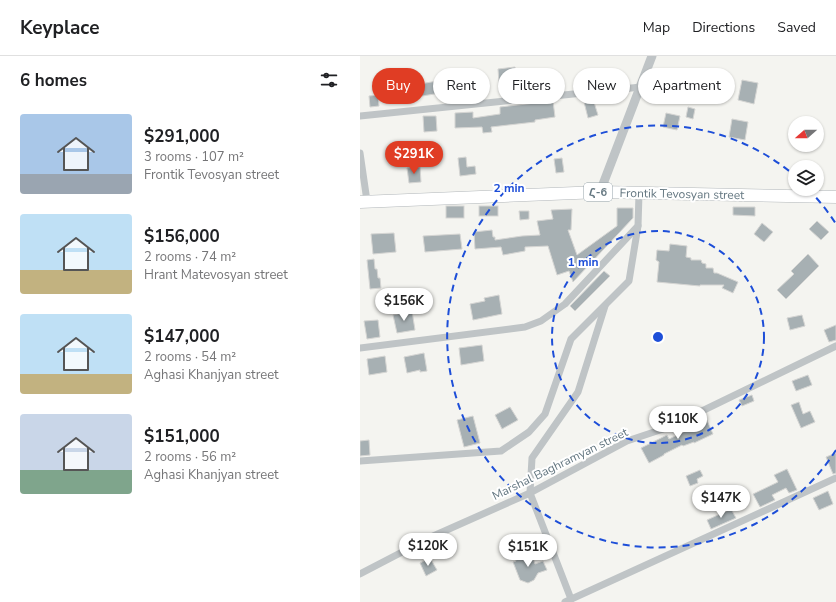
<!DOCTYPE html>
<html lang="en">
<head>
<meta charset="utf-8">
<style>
  :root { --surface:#fff; --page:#f2f2f2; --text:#202124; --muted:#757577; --line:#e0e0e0; --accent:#e03d24 }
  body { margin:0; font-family:"Nunito Sans","Noto Sans Armenian",sans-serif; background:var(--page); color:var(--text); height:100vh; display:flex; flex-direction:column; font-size:15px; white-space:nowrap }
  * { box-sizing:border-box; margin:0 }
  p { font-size:13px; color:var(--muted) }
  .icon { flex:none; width:22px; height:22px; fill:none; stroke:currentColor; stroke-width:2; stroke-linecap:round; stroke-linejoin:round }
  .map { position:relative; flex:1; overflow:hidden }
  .side { display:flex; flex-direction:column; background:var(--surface); width:360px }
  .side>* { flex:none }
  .banner { position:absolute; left:12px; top:12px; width:380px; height:36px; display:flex; gap:8px }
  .needle { width:26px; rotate:249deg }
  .buttons { position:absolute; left:428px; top:60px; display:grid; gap:8px }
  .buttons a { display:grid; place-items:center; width:36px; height:36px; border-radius:50%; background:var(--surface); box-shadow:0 1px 3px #0004; font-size:20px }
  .price { position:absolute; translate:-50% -34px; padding:0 9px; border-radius:14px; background:#fff; color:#222; font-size:13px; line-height:26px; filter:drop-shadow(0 1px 2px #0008) }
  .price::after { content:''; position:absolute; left:50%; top:24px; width:12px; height:9px; margin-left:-6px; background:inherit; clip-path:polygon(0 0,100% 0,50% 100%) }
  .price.active { background:var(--accent); color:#fff }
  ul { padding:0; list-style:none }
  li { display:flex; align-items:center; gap:12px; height:100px; padding:0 20px }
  li span { display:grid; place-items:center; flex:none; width:112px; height:80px; border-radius:4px; color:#555 }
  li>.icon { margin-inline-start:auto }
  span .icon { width:48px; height:48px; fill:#fffc; stroke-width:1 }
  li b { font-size:17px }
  h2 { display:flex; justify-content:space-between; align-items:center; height:48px; padding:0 20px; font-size:17px }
  .tag { padding:0 14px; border-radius:18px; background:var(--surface); box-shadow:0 1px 3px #0004; font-size:14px; line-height:36px }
  .tag.active { background:var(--accent); color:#fff }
  header { display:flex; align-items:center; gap:24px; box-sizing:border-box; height:56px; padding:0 20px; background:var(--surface); border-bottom:1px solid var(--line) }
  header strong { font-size:19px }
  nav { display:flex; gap:22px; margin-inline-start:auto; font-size:14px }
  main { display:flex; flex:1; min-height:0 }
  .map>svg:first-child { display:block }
  .building { fill:#a7b0b3; stroke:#d5d5d3 }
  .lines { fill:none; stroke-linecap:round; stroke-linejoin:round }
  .primary-casing { stroke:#b2b7ba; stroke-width:13 }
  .minor { stroke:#bfc4c6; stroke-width:7 }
  .tertiary { stroke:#bfc4c6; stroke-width:9 }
  .primary { stroke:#fff; stroke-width:12 }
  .ring { fill:none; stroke:#1d4ed8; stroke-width:2; stroke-dasharray:7 5 }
  .labels { text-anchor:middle; stroke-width:4; stroke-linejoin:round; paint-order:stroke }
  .shield { fill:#fff; stroke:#92a0a7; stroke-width:1 }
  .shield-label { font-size:11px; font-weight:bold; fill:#647781 }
  .street-label { font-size:12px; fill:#647781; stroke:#fff }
  .centre { fill:#1d4ed8; stroke:#fff; stroke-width:2 }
  .ring-label { font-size:12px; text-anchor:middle; font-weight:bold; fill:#1d4ed8; stroke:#fff; stroke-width:4; stroke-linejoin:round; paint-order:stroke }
</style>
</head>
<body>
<header>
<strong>Keyplace</strong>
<nav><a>Map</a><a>Directions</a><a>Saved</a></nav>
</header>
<main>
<section class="side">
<h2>6 homes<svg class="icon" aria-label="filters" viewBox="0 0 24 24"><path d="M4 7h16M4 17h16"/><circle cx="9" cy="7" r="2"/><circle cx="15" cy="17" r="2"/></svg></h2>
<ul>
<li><span style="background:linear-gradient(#a9c7e8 75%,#9aa5b1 0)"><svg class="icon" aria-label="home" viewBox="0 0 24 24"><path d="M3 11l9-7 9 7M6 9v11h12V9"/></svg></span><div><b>$291,000</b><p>3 rooms · 107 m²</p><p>Frontik Tevosyan street</p></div></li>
<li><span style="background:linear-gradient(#bfe0f5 70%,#c2b280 0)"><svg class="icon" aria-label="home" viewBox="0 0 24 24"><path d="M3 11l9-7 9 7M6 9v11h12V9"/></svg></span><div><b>$156,000</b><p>2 rooms · 74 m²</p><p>Hrant Matevosyan street</p></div></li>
<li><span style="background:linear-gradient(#bfe0f5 75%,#c2b280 0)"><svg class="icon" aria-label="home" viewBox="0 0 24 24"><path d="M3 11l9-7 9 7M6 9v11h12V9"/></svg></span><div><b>$147,000</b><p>2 rooms · 54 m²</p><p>Aghasi Khanjyan street</p></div></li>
<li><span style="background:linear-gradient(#c9d6e8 70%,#7fa58c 0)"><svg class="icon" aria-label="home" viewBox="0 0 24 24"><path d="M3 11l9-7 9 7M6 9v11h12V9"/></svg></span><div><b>$151,000</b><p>2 rooms · 56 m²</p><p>Aghasi Khanjyan street</p></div></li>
</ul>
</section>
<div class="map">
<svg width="476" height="546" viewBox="0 0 476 546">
  <rect width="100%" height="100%" fill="#f4f4f0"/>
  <!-- building -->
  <g class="building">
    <polygon points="155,11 156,20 152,20 152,26 139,27 138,13"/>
    <polygon points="184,16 185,28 166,30 165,17"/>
    <polygon points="108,17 109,24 124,21 126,33 111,36 111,38 88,42 87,36 62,40 60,28 77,25 78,29 101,25 99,18"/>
    <polygon points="382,24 398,27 394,48 378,44"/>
    <polygon points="18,39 19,50 10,51 9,40"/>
    <polygon points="233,43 238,59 228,62 224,46"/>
    <polygon points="193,45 195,61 175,64 175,66 131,71 132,76 123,77 122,71 95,72 95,57 113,56 113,62 140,58 140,51"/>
    <polygon points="328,51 335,53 333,63 326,61"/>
    <polygon points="306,57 320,60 317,74 303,71"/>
    <polygon points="63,60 76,60 77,75 64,76"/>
    <polygon points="372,63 388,66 385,84 369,81"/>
    <polygon points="106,101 107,111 115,110 116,118 100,120 98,102"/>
    <polygon points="202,102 204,116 196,117 194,103"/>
    <polygon points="60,111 61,126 49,127 47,112"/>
    <rect x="86" y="150" width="18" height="12"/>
    <rect x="119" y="150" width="19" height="10"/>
    <polygon points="373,151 395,151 395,160 373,159"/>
    <polygon points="257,152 273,152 273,162 213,226 209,215 197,219 188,190 165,191 165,195 143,199 141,191 115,193 114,176 132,174 133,181 135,181 135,184 162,180 180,179 177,165 193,163 191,154 212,153 211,174 208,174 217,199 257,170"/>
    <polygon points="159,155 169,155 169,163 160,164"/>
    <polygon points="457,165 469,176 461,184 449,173"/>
    <polygon points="402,167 413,176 404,186 394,178"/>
    <polygon points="34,177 36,196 13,198 11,178"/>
    <polygon points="100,178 102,193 65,196 63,180"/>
    <polygon points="310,188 327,190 326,201 331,202 331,204 341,204 342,207 346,208 346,212 353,212 354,217 357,217 378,226 373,237 362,232 364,229 340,229 340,230 297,226 299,206 296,204 297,194 309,195"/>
    <polygon points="448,198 459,210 426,243 417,234 434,218 431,215"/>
    <polygon points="14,203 15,213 17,213 18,222 20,222 21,232 10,233 7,204"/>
    <polygon points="244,215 250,220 215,255 210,250"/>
    <polygon points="139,239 142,258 113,264 110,248 125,245 124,242"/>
    <polygon points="52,255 55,274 37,277 33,259"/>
    <polygon points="442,259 445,270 430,274 427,262"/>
    <polygon points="18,264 20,281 7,283 4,265"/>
    <polygon points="476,269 476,284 469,286 464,274"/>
    <polygon points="122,289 124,305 101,309 99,292"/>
    <polygon points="64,297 67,315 60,316 60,314 47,317 44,301"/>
    <polygon points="25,300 27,316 9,319 7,303"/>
    <polygon points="448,319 452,329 436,335 432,325"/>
    <polygon points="392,339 394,345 382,350 379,344"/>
    <polygon points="439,346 443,358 450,355 455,366 441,372 431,349"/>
    <polygon points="150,351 158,364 142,373 135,359"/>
    <polygon points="113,360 120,387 104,391 97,364"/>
    <polygon points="345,360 353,378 334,387 334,386 323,390 322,389 304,398 304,399 289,407 281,392 307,379 309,383 334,371 332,366"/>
    <polygon points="9,384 10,399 0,400 0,385"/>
    <polygon points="476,397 476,417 473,418 466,401"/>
    <polygon points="427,413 437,434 429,437 426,432 412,439 415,444 400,451 393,438 418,426 414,419"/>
    <polygon points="340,414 343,420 337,423 338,427 330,430 326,420"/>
    <polygon points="468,435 473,448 459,454 453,442"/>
    <polygon points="371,453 376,462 351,473 347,464"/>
    <polygon points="162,497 165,501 172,499 175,508 183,505 187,514 178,517 174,524 168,527 160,524 153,506 156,505 155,500"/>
    <polygon points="70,502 77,514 66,520 60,507"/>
  </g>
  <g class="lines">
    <!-- primary casing -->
    <g class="primary-casing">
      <polyline id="primary" points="0,146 240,136 476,141"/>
    </g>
    <!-- minor -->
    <g class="minor">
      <polyline points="0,60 281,31"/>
      <polyline points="0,97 7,145"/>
      <polyline points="0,292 165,271 181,265 205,248 278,170 279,138"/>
      <polyline points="0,405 141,395 169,376 185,358 211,283 269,225 278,170"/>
      <polyline points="0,518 71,481 170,437 267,385 309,371 476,290"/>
      <polyline points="211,543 170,437 172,402 218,336 245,250"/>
      <polyline points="205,546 476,422"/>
    </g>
    <!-- tertiary -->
    <polyline class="tertiary" points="240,136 292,0"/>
    <!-- primary -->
    <use href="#primary" class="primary"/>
  </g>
  <!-- distance rings -->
  <g class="ring">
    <circle cx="298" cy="281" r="106"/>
    <path d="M476 394A211 211 0 1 1 434 119M448 133A211 211 0 0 1 476 168"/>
  </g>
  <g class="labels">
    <!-- shield labels -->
    <rect class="shield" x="224" y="127" width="28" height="18" rx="3"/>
    <g class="shield-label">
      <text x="238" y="140">Հ-6</text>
    </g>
    <!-- street labels -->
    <g class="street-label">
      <text transform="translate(322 138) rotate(1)" y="4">Frontik Tevosyan street</text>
      <text transform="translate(200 408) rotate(-26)" y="4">Marshal Baghramyan street</text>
    </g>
  </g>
  <circle cx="298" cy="281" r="6" class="centre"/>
  <g class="ring-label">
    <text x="149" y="136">2 min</text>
    <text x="223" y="210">1 min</text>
  </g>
</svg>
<div class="buttons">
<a><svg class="needle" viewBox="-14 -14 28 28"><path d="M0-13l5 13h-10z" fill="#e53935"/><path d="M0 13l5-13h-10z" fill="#757577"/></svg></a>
<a><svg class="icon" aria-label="layers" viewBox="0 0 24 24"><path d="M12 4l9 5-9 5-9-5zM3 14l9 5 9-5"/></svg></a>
</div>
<b class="price active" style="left:54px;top:119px">$291K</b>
<b class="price" style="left:44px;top:266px">$156K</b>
<b class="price" style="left:318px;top:384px">$110K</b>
<b class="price" style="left:361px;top:463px">$147K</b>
<b class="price" style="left:68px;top:511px">$120K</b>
<b class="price" style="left:168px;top:512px">$151K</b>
<div class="banner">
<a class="tag active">Buy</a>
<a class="tag">Rent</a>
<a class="tag">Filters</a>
<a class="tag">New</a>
<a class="tag">Apartment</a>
</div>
</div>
</main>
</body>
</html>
